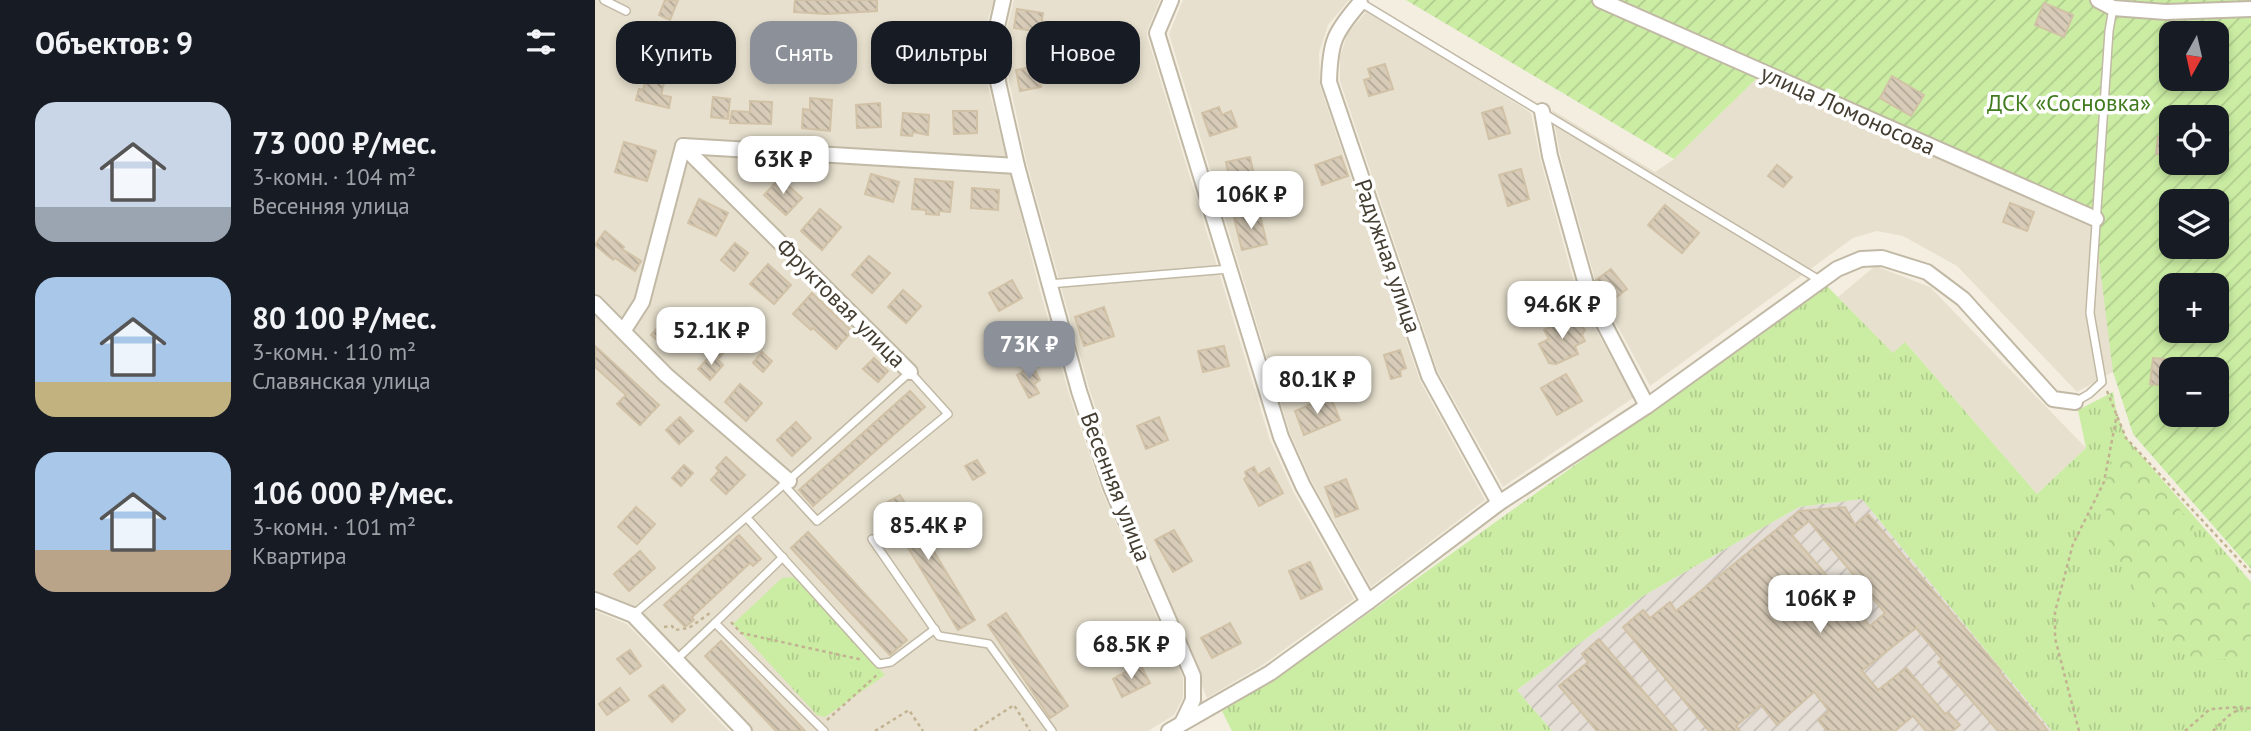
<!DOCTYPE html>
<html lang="ru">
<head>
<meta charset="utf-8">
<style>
  :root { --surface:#171b24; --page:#20242c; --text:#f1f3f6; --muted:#9ea1a6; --accent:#8c9099 }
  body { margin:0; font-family:"PT Sans",sans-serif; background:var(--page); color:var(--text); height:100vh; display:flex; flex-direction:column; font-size:26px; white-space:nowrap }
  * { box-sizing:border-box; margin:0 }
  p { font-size:23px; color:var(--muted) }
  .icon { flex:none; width:38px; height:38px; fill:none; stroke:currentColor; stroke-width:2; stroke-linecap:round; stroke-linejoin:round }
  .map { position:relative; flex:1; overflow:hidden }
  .side { display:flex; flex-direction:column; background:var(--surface); width:595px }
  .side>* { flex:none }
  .banner { position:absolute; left:21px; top:21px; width:665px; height:63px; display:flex; gap:14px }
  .needle { width:46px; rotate:188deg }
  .controls { position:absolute; left:1564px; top:21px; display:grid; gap:14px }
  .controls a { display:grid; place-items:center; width:70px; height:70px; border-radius:14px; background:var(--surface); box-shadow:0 4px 10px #0003; font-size:35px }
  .price { position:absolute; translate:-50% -60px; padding:0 16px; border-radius:14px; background:#fff; color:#222; font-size:23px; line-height:46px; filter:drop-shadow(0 2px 4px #0008) }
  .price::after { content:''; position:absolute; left:50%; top:42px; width:21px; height:16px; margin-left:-10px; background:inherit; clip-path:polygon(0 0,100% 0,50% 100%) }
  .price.current { background:var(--accent); color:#fff }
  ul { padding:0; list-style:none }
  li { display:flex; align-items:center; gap:21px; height:175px; padding:0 35px }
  li span { display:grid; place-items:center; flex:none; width:196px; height:140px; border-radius:21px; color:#555 }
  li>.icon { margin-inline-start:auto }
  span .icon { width:84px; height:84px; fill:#fffc; stroke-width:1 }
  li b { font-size:30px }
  h2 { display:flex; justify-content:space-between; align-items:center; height:84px; padding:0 35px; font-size:30px }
  .tag { padding:0 24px; border-radius:21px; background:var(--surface); box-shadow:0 4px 10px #0003; font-size:24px; line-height:63px }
  .tag.current { background:var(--accent); color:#fff }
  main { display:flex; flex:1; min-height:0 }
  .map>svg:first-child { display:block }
  .residential { fill:#e7e0ce }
  .industrial { fill:url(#industrial-furrows) }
  .grass { fill:url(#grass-tufts) }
  .forest { fill:url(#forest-crowns) }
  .garden { fill:url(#garden-furrows); fill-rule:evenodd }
  .building { fill:url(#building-back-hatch); stroke:#d1c2a7; stroke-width:2; fill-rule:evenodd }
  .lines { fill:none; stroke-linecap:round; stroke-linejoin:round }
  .service-casing { stroke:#c1b9a5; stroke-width:10 }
  .minor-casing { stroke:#c1b9a5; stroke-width:18 }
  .path { stroke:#c2b292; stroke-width:2.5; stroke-dasharray:3.5 3.5; stroke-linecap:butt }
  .service { stroke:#fff; stroke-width:7 }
  .minor { stroke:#fff; stroke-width:14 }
  .labels { text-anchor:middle; stroke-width:7; stroke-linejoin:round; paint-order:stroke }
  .park-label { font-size:23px; fill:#407b1f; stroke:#fff }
  .street-label { font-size:23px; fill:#443d31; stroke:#fff }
</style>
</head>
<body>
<main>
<section class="side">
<h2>Объектов: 9<svg class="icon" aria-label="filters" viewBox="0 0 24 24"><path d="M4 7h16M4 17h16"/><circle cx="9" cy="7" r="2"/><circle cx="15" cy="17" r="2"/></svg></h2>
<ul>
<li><span style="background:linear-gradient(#c9d6e8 75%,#9aa5b1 0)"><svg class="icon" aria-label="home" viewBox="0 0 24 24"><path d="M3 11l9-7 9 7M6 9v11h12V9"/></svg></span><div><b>73 000 ₽/мес.</b><p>3-комн. · 104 m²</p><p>Весенняя улица</p></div></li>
<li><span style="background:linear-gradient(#a9c7e8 75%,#c2b280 0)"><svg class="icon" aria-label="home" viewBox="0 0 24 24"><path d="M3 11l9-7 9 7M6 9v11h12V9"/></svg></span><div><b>80 100 ₽/мес.</b><p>3-комн. · 110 m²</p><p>Славянская улица</p></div></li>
<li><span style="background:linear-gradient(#a9c7e8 70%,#b9a48a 0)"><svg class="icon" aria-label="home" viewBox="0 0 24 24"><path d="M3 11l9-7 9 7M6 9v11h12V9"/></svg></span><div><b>106 000 ₽/мес.</b><p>3-комн. · 101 m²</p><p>Квартира</p></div></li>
</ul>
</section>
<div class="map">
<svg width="1656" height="731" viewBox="0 0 1656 731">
  <defs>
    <pattern id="industrial-furrows" width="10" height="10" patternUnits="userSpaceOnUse" patternTransform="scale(1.75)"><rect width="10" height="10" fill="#e4ded6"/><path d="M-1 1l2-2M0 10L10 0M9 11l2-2" fill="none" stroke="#c5bfb8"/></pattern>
    <pattern id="grass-tufts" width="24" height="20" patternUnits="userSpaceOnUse" patternTransform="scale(1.75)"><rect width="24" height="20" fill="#caeda3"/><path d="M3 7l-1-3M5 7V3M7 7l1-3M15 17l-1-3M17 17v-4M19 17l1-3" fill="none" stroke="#afcc8d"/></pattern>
    <pattern id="forest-crowns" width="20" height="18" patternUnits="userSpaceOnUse" patternTransform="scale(1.75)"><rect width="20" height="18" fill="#caeda3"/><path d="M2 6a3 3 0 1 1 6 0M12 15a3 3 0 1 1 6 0" fill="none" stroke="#afcc8d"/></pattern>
    <pattern id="garden-furrows" width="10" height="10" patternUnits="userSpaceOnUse" patternTransform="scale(1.75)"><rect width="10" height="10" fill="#caeda3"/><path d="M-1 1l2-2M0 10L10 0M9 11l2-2" fill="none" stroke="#afcc8d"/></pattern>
    <pattern id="building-back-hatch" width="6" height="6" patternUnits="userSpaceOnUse" patternTransform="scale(1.75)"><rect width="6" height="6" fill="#d8ccb8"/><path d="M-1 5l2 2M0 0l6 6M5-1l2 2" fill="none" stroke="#b1a796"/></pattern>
  </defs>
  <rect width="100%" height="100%" fill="#f3eee0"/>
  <!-- residential -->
  <g class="residential">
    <polygon points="0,0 399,0 389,32 393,86 444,287 474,394 507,491 588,678 588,697 579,715 553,731 158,731 45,610 0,594"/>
    <polygon points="419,0 565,0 552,31 552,36 675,440 698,491 759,599 669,664 612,698 526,483 494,388 432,164 414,81 411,31"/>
    <polygon points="588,0 754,0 733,25 724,53 725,86 825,381 890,500 776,587 717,482 695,433 574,34"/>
    <polygon points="773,10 936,113 945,158 983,297 1038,398 908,487 843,372 745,81 745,57 752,34"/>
    <polygon points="1162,78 1507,225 1518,372 1482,392 1362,266 1308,236 1282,231 1258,238 1055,386 1003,290 965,154 957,110 1060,172 1079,159"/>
    <polygon points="1280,266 1335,287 1491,448 1442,494 1311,343 1298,353 1243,297"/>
    <polygon points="0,611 32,624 134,731 0,731"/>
  </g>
  <!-- industrial -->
  <polygon class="industrial" points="1267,499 1457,731 957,731 922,690 1048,596 1204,507"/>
  <!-- grass -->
  <g class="grass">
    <polygon points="1231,285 1298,353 1310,342 1442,494 1491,448 1483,410 1518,392 1522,414 1531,438 1656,582 1656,731 1457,731 1267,499 1204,507 1048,596 922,690 957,731 637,731 627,711 725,648"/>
    <polygon points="200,577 290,675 230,717 222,715 138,624 187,578"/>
  </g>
  <!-- forest -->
  <path class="forest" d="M 1521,455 L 1540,457 L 1599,526 L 1596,545 C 1618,560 1645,574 1655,601 C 1656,613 1656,642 1656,656 C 1629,659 1597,667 1577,644 C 1564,630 1562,622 1562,604 L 1544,596 L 1528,564 L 1514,552 C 1515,529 1506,491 1513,470 C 1515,465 1519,460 1521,455 Z"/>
  <!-- garden -->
  <path class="garden" d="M 811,0 L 1656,0 L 1656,569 L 1538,434 L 1518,372 L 1500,226 L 1162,78 L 1079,159 ZM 1577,33 L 1622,33 L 1622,79 L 1577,79 ZM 1577,117 L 1622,117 L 1622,163 L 1577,163 ZM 1577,201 L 1622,201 L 1622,247 L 1577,247 ZM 1577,285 L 1622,285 L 1622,331 L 1577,331 ZM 1577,369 L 1622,369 L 1622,415 L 1577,415 Z"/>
  <!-- building -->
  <g class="building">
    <polygon points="70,0 83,0 75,20 64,15"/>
    <polygon points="200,0 282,0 282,11 231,14 199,12"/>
    <polygon points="1449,3 1478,15 1469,37 1440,25"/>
    <polygon points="422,9 448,13 445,32 419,28"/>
    <polygon points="388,62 390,75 378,77 376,63"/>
    <polygon points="229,64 243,65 242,81 227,79"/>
    <rect x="290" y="64" width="10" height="15"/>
    <polygon points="790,64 798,89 774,96 769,80 776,78 773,69"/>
    <polygon points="442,66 446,87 425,91 421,70"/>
    <polygon points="52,75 70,79 66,95 76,97 74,108 41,100 44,89 48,90"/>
    <polygon points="1297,76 1329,95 1316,116 1285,98"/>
    <polygon points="118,97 135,99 133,119 116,117"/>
    <polygon points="215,98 237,100 235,131 207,128 208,109 215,110"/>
    <polygon points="155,101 177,102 176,124 135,123 137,111 155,112"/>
    <polygon points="285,103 286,127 262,128 261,105"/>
    <polygon points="624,107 627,115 636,111 642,127 615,136 607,113"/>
    <polygon points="907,107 915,133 894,139 887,113"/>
    <polygon points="358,111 382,111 382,133 359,134"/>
    <polygon points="308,113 334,115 333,135 318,132 317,136 306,135"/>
    <polygon points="1563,137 1577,138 1577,156 1561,154"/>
    <polygon points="29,142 61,151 52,181 20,172"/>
    <polygon points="746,156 753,176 727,185 720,165"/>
    <polygon points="655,157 660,180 636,185 631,162"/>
    <polygon points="1182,165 1197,177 1188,187 1173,176"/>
    <polygon points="926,169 934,199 913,206 904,175"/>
    <polygon points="276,174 304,182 298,202 270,194"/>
    <polygon points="185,178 207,198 191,215 169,195"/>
    <polygon points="320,179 358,182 355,212 344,211 344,215 331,214 331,210 317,209"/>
    <polygon points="377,188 404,190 403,210 376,208"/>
    <polygon points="104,199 133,213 121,236 93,223"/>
    <polygon points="1415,203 1439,212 1432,231 1408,222"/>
    <polygon points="1070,205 1104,233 1087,253 1053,225"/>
    <polygon points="225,209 246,227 227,250 206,231"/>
    <polygon points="664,211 672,244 647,250 639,218"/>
    <polygon points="10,231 29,247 27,249 46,261 40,271 20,258 18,260 0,245"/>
    <polygon points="140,243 153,253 139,271 126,260"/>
    <polygon points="274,256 295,273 277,293 257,275"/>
    <polygon points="173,264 196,285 179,304 155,284"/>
    <polygon points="1016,269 1032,289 1015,302 1000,281"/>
    <polygon points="417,280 427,298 404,311 394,293"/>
    <polygon points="308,290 326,306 311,323 293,307"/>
    <polygon points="217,293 257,331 241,349 218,328 216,330 198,314"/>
    <polygon points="509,307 519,336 489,346 480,317"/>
    <polygon points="74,315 93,333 76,352 56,335"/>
    <polygon points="979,319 990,330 987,335 990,341 980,346 983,354 961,364 954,363 944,344 954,339 949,330 967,321"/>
    <polygon points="119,338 131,350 124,358 111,346"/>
    <polygon points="0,346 64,405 45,425 22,404 31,395 0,367"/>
    <polygon points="629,346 634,366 608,372 603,351"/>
    <polygon points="805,350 811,368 805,370 806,376 796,379 789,355"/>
    <polygon points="167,352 177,361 168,372 158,363"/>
    <polygon points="117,354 128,365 115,380 103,369"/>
    <polygon points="279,358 293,371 283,382 268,369"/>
    <polygon points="1558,358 1579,360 1577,369 1577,386 1555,384"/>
    <polygon points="437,366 445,380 439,384 444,393 434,398 422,375"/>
    <polygon points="971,374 987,401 962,415 946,388"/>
    <polygon points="145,384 167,403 151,421 130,402"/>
    <polygon points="315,391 330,407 218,506 204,490"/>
    <polygon points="735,396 745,420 709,435 700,411"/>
    <polygon points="85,417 98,431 84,444 71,430"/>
    <polygon points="564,417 573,440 551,449 542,426"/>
    <polygon points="201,422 216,438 197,456 182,440"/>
    <polygon points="131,457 150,475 131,494 116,480 124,471 121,468"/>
    <polygon points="382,460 390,473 378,480 370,466"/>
    <polygon points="89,465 98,473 86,486 77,478"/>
    <polygon points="659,467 663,475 674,468 688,493 664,506 649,479 652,477 650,472"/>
    <polygon points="751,479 763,509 741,517 730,487"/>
    <polygon points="305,495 380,620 363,630 287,505"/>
    <polygon points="41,507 60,524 42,544 23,527"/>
    <path d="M 1250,507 L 1260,525 L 1273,514 L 1406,671 L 1405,672 L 1453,731 L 1403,731 L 1343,662 L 1347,659 L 1321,628 L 1267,671 L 1283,690 L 1311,668 L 1350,714 L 1353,712 L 1365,725 L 1358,731 L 1331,731 L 1318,716 L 1300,731 L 1232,731 L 1223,720 L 1234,711 L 1219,692 L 1182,725 L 1166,705 L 1141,726 L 1145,731 L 1114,731 L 1028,627 L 1048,610 L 1055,618 L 1075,602 L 1081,611 L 1204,511 ZM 1214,521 L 1290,613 L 1275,626 L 1197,535 Z"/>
    <polygon points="579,530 597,561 578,572 560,540"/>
    <polygon points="213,532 312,640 295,655 196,548"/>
    <polygon points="144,535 166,559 158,566 155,563 97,617 99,620 90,627 69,605"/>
    <polygon points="45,551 60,568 34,591 19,574"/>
    <polygon points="715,562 727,589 706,599 694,571"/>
    <polygon points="411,613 473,706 455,718 393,625"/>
    <polygon points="635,623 646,643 617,658 606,638"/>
    <polygon points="1004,639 1082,731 1002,731 964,686 993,662 987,654"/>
    <polygon points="126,641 210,731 181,731 110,656"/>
    <polygon points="35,650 46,666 35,674 22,659"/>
    <polygon points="545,664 555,683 527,697 518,679"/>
    <polygon points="68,685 90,710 77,722 54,696"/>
    <polygon points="25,688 34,700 12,715 4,704"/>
  </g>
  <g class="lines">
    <!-- service casing -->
    <g class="service-casing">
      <g id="service">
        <polyline points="9,0 31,11"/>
        <polyline points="763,1 1226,281"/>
        <polyline points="454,284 634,269"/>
        <polyline points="1480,402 1494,394 1507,382 1495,313 1514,31 1518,8"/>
        <polyline points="152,518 284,664 296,662 340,629"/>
        <polyline points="277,539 344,636 394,644 457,731"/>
        <path d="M 38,615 C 132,535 224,454 315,372 L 353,414 L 222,521 L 188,484"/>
        <polyline points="120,623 188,557"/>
        <polyline points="82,659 120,623 229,731"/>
      </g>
    </g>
    <!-- minor casing -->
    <g class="minor-casing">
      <g id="minor">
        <polyline points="408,0 401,31 403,82 422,166 484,391 516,487 598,676 598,700 588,721"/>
        <polyline points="576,0 562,33 686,437 708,486 773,602"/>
        <polyline points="1005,0 1501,219"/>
        <polyline points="1503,0 1518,8 1571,12 1656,9"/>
        <path d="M 765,3 C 739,33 735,42 734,82 L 834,376 L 904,503"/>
        <polyline points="947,111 955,156 994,295 1052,406"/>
        <polyline points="88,146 315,372"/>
        <polyline points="0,303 71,375 194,481"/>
        <polyline points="29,330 47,302 88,146 422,166"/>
        <polyline points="0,600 38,615 149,731"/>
        <polyline points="574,731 675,673 773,602 904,503 1052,406 1242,269 1266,259 1287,258 1332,272 1368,299 1458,399 1480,402"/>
      </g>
    </g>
    <!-- path -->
    <g class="path">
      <polyline points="1512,391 1531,438 1656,573"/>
      <polyline points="136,622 146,633 268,660"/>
      <polyline points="69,627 77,626 80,630 94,628 115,613"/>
      <polyline points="232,720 284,673"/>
      <polyline points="280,731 314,710 328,731"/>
      <polyline points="379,731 419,705 435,731"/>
      <polyline points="1484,731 1460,638 1460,612 1478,544 1509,482 1522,414"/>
      <polyline points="1590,731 1615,709 1646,707"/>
      <path d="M 1618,731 C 1629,720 1639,707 1656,708"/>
    </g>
    <!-- service -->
    <use href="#service" class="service"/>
    <!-- minor -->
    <use href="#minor" class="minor"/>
  </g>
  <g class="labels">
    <!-- park labels -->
    <g class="park-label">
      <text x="1474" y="111">ДСК «Сосновка»</text>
    </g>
    <!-- street labels -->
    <g class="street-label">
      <text transform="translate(1253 110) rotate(24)" y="8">улица Ломоносова</text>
      <text transform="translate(793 256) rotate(71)" y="8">Радужная улица</text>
      <text transform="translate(246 303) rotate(45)" y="8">Фруктовая улица</text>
      <text transform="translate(521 487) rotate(69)" y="8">Весенняя улица</text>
    </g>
  </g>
</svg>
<div class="controls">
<a><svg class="needle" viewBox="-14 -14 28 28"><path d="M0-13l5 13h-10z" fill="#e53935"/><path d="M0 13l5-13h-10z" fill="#9ea1a6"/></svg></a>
<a><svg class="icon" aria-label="locate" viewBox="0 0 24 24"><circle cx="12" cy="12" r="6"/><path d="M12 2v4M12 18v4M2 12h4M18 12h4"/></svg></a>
<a><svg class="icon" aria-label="layers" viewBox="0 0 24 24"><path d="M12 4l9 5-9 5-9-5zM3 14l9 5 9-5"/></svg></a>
<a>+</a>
<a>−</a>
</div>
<b class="price" style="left:188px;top:196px">63K ₽</b>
<b class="price" style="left:656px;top:231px">106K ₽</b>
<b class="price" style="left:967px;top:341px">94.6K ₽</b>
<b class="price" style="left:116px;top:367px">52.1K ₽</b>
<b class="price current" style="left:434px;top:381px">73K ₽</b>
<b class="price" style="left:722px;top:416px">80.1K ₽</b>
<b class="price" style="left:333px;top:562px">85.4K ₽</b>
<b class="price" style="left:1225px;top:635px">106K ₽</b>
<b class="price" style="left:536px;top:681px">68.5K ₽</b>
<div class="banner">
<a class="tag">Купить</a>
<a class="tag current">Снять</a>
<a class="tag">Фильтры</a>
<a class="tag">Новое</a>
</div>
</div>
</main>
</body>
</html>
